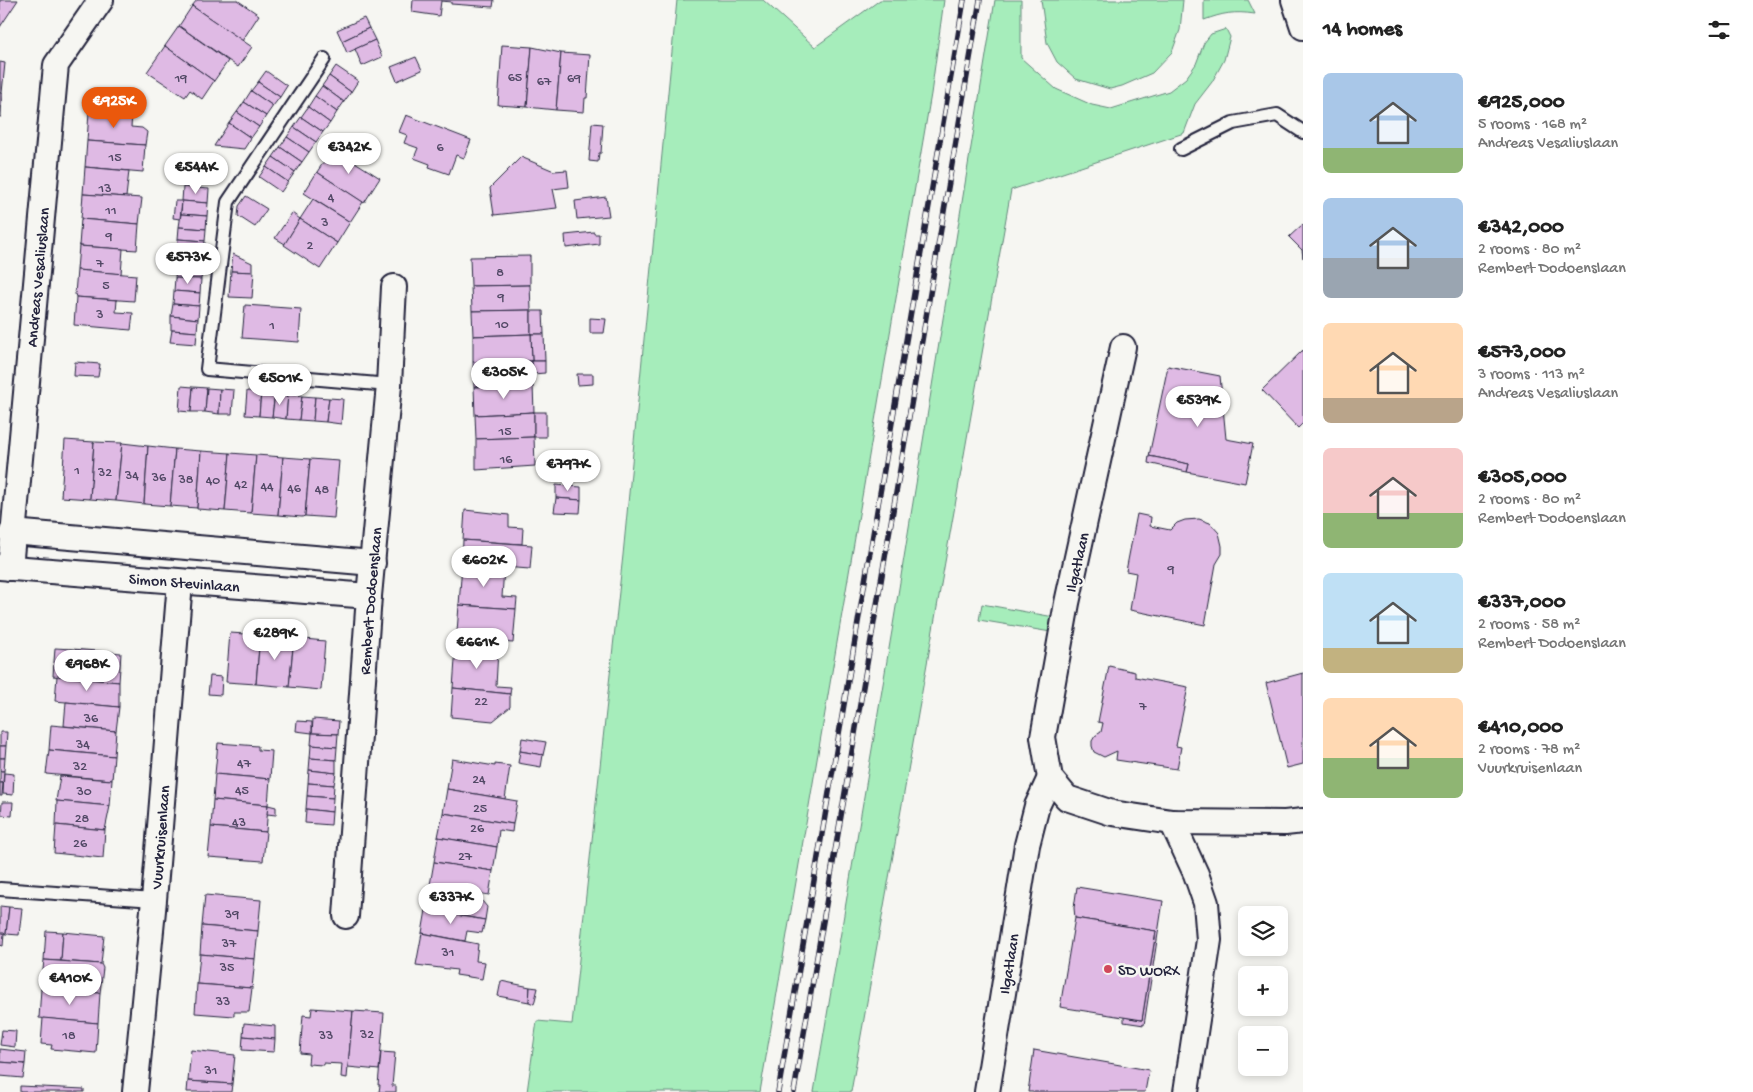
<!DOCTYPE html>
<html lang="en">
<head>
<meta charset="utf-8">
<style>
  :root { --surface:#fff; --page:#f2f2f2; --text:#222; --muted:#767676; --accent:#ea580c }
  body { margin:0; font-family:"Gochi Hand",sans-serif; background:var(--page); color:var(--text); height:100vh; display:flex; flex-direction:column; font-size:19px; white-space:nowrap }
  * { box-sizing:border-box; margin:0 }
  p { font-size:16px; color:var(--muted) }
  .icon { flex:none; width:28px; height:28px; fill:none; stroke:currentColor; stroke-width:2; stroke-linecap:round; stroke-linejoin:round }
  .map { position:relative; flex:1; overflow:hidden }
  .panel { display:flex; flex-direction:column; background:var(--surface); width:450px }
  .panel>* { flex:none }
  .fabs { position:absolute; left:1238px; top:906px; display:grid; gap:10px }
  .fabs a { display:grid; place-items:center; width:50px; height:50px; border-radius:8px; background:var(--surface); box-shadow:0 2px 8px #0003; font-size:25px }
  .price { position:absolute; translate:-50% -42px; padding:0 11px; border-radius:18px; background:#fff; color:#222; font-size:16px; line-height:32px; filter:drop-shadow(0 1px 2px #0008) }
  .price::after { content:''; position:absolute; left:50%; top:30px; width:15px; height:11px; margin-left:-8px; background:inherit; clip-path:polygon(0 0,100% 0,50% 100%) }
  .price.on { background:var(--accent); color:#fff }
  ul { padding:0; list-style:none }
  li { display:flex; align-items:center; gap:15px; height:125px; padding:0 20px }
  li span { display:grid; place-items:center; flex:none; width:140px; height:100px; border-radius:8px; color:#555 }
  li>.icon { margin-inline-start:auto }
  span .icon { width:60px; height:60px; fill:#fffc; stroke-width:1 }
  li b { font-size:21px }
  h2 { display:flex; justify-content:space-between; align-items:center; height:60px; padding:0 20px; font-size:21px }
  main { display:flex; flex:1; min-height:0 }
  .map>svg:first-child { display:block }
  .green { fill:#a6edbb; stroke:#64887b }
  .building { fill:#dfbae4; stroke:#22223b }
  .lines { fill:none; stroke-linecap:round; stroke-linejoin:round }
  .lane-casing { stroke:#22223b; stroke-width:16 }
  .street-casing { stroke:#22223b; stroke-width:28 }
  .lane { stroke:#f6f6f2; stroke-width:12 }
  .street { stroke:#f6f6f2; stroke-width:24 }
  .rail-casing { stroke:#22223b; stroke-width:5.5 }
  .rail { stroke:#f6f6f2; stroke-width:4; stroke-dasharray:11; stroke-linecap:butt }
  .poi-dot { fill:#d1495b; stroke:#f6f6f2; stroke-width:2 }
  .labels { text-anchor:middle; stroke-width:5; stroke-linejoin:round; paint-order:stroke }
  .number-label { font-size:14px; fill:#514865 }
  .street-label { font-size:16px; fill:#22223b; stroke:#f6f6f2 }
  .poi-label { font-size:16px; fill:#22223b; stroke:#f6f6f2; text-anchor:start }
</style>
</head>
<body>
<main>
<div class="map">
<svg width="1303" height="1092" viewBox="0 0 1303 1092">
  <rect width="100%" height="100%" fill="#f6f6f2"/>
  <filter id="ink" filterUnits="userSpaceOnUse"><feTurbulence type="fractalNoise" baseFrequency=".02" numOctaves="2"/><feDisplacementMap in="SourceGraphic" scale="10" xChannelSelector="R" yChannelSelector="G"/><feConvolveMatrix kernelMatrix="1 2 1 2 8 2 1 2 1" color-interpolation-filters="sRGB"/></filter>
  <g filter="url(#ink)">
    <!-- green -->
    <g class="green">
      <polygon points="677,0 763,0 815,47 880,0 944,0 931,94 760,1092 527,1092 537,1021 572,1024 623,555"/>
      <polygon points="995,0 1021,0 1021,58 1056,89 1092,105 1111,109 1169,91 1186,78 1196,64 1204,43 1211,34 1226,29 1230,37 1224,60 1212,82 1195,104 1184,133 1011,190 851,1092 814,1092 893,625"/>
      <polygon points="1041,0 1183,0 1180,30 1172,52 1152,73 1122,86 1110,89 1076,79 1057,62 1047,43"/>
      <path d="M 1204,0 L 1248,0 L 1255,14 C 1234,11 1223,13 1204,20 Z"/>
      <polygon points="982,604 1054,617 1051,632 979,620"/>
    </g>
    <!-- building -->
    <g class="building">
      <polygon points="0,0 18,0 0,27"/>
      <polygon points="197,0 237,0 259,15 242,41 192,6"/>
      <polygon points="413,0 494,0 493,7 451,4 451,2 441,1 439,16 412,12"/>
      <polygon points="192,6 252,47 238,67 179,26"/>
      <polygon points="364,18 369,28 342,41 337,30"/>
      <polygon points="179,26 228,61 214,81 165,46"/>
      <polygon points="369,28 375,40 347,53 342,41"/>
      <polygon points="375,40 382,57 362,66 355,49"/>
      <polygon points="502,45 532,47 527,107 498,105"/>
      <polygon points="165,46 214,81 202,99 190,90 185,97 147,72"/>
      <polygon points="532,47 561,53 556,110 527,107"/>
      <polygon points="561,53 590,55 587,98 585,98 584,112 556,110"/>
      <polygon points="416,57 422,70 397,81 391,67"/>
      <polygon points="0,62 5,63 2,93 0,93"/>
      <polygon points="336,66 358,81 351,92 329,76"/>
      <polygon points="266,71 287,86 280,97 258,82"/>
      <polygon points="329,76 351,92 344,102 322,86"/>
      <polygon points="258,82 280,97 273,106 251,91"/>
      <polygon points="322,86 344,102 337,112 315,96"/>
      <polygon points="251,91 273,106 266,116 244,102"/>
      <polygon points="0,93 2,93 1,117 0,117"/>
      <polygon points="315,96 337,112 330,123 308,107"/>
      <polygon points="244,102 266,116 259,127 237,112"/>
      <polygon points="308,107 330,123 323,132 301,117"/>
      <polygon points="89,112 132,115 131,127 142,128 147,132 145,145 87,141"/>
      <polygon points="237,112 259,127 251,138 229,123"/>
      <polygon points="406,115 471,140 464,158 456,155 449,174 429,167 430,164 414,158 418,148 404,143 407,135 399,132"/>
      <polygon points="301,117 323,132 316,142 294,127"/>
      <polygon points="229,123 251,138 244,149 214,146"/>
      <polygon points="592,123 603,124 601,153 599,153 598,162 589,161"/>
      <polygon points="294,127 316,142 309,152 287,137"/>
      <polygon points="287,137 309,152 302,162 280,147"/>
      <polygon points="87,141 145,145 143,172 85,167"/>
      <polygon points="280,147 302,162 295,172 273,157"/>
      <polygon points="333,148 380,178 364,203 317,172"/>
      <polygon points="273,157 295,172 288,182 266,167"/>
      <polygon points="521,157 554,171 567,170 569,187 553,189 557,208 494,215 490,188"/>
      <polygon points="85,167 129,171 126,197 83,194"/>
      <polygon points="266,167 288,182 281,192 259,177"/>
      <polygon points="317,172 363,202 350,222 304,193"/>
      <polygon points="183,187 209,189 208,203 182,201"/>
      <polygon points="83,194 142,198 139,224 81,219"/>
      <polygon points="246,196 267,209 255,227 238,216 239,206"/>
      <polygon points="606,197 609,216 577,219 575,201"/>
      <polygon points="313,199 350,222 337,243 300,219"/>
      <polygon points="175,201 182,201 180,219 173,218"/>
      <polygon points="182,201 208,203 207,216 181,214"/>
      <polygon points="292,213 300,219 285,244 275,238"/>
      <polygon points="181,214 207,216 206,229 179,227"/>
      <polygon points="81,219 139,224 137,250 79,246"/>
      <polygon points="300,219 337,243 320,269 284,245"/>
      <polygon points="1303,224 1303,258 1302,250 1289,237"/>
      <polygon points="179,227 206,229 205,241 178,239"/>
      <polygon points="594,232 594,234 599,234 599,244 566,248 565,235"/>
      <polygon points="178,239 205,241 204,254 177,252"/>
      <polygon points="79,246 123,249 121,274 77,270"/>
      <polygon points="177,252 204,254 203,267 176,265"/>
      <polygon points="233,254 252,263 252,272 231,271"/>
      <polygon points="530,256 530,285 471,286 470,257"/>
      <polygon points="176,265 203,267 201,279 175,278"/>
      <polygon points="77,270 136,275 134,301 76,297 75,294"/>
      <polygon points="231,271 254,272 252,298 229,297"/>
      <polygon points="175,278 201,279 200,293 174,291"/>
      <polygon points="530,285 531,310 472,311 471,286"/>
      <polygon points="174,291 200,293 199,306 173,304"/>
      <polygon points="76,297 117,300 116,312 133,313 131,330 74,325"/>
      <polygon points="173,304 199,306 198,319 171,316"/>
      <polygon points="245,305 301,309 299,342 242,338"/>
      <polygon points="531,310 531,334 473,336 472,311"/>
      <polygon points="531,311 543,311 544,334 531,334"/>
      <polygon points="171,316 198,319 197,332 171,330"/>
      <polygon points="590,318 606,319 604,333 590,333"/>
      <polygon points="172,330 197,332 196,344 170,342"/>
      <polygon points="531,334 544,334 545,361 532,361"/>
      <polygon points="531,334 532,361 473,362 473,336"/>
      <polygon points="1303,350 1303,423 1298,428 1262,390"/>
      <polygon points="532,361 533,386 474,387 473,362"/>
      <polygon points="532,361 545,361 545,373 533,374"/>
      <polygon points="75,362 100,364 98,377 74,376"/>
      <polygon points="1168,366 1220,376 1226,439 1253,444 1245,483 1187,472 1189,464 1149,456"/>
      <polygon points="577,374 593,374 593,384 578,385"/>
      <polygon points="181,386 193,387 191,412 179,411"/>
      <polygon points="533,386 534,412 475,415 474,387"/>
      <polygon points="193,387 207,388 205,412 191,412"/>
      <polygon points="207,388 220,389 219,414 205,412"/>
      <polygon points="220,389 234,390 232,414 219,414"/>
      <polygon points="247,391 261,392 259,416 245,415"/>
      <polygon points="261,392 275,393 272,417 259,416"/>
      <polygon points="275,393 288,394 286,419 272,417"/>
      <polygon points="288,394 302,396 299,420 286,419"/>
      <polygon points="302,396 315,397 313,421 299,420"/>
      <polygon points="315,397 329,398 326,422 313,421"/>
      <polygon points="329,398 343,399 341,424 326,422"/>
      <polygon points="534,412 534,437 476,439 475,415"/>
      <rect x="534" y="412" width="12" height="25"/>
      <polygon points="534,437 535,466 476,470 476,439"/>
      <polygon points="65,440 94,442 90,499 61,497"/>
      <polygon points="94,442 122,443 116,501 90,499"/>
      <polygon points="122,443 148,446 144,504 116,501"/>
      <polygon points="148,446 175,449 170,506 144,504"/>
      <polygon points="175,449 201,451 197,508 170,506"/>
      <polygon points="201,451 230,453 225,511 197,509"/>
      <polygon points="230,453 256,455 251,513 225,511"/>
      <polygon points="256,455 283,457 278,515 251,513"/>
      <polygon points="1149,456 1189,464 1187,472 1148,463"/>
      <polygon points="283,457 310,459 305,516 302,517 278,515"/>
      <polygon points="310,459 339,461 334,518 305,516"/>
      <polygon points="556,485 581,487 581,500 556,498"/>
      <polygon points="556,498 581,500 580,513 554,512"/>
      <polygon points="465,510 509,515 509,527 523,528 522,544 463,540"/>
      <polygon points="1137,514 1151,517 1150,526 1170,530 1177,523 1185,520 1199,519 1210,523 1219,533 1222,546 1222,554 1216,564 1205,625 1130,610 1136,573 1126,571"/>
      <polygon points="463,540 532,545 530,569 462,564"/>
      <polygon points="462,564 504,568 502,597 517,598 516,609 459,605"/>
      <polygon points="459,605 516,609 513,643 499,642 498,650 456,646"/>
      <polygon points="230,633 260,635 256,684 226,682"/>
      <polygon points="260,635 294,638 289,687 256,684"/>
      <polygon points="294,638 325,641 321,690 289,687"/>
      <polygon points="456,646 498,650 496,686 511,687 510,694 453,688"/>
      <polygon points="55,648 72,649 70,678 53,676"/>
      <polygon points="72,649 121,653 119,682 70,678"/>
      <polygon points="1109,666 1135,672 1135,677 1188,687 1176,746 1181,747 1177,769 1116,760 1117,751 1104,757 1094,752 1092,746 1092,741 1095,736 1101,732 1103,723 1098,722"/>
      <polygon points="1303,673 1303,764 1287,768 1266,683"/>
      <polygon points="57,676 119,682 119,707 55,701"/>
      <polygon points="210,676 222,677 221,695 208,694"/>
      <polygon points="453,688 510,694 510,707 493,721 451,717"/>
      <polygon points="66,702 119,707 116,731 64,726"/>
      <polygon points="313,719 339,721 338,734 312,733"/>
      <polygon points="297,721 312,722 312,733 296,731"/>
      <polygon points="51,725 116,731 114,756 49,750"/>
      <polygon points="0,732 7,732 6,746 0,746"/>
      <polygon points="312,733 338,734 337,747 311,745"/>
      <polygon points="522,738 546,742 543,755 520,751"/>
      <polygon points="218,743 258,746 258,750 272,751 270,779 215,774"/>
      <polygon points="311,745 337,747 336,760 310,758"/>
      <polygon points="0,746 6,746 5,758 0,758"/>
      <polygon points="49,750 114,756 112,780 46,774"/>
      <polygon points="520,751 543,755 541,767 518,763"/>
      <polygon points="0,758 5,758 4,771 0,771"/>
      <polygon points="310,758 336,760 336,773 309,770"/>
      <polygon points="452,759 495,766 495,764 510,766 505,799 447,789"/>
      <polygon points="309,770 336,773 334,785 308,783"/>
      <polygon points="0,771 4,771 3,783 0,783"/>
      <polygon points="4,773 14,774 13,795 3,794"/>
      <polygon points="215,774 270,779 268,805 213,800"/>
      <polygon points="60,776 112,780 110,806 56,801"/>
      <polygon points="0,783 3,783 2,796 0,796"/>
      <polygon points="308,783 334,785 333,798 307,796"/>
      <polygon points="447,789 517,801 513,824 443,813"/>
      <polygon points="307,796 333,798 332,812 306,809"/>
      <polygon points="213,800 268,805 266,832 211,827"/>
      <polygon points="57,801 110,806 105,830 56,825"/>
      <polygon points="2,802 13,802 12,816 1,815"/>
      <polygon points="268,805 276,807 276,815 267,814"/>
      <polygon points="306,809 332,812 331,825 305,823"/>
      <polygon points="443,813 513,824 512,832 499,830 497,847 438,837"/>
      <polygon points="56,825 105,830 103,858 54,853"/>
      <polygon points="211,827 266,832 263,861 208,857"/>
      <polygon points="438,837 497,847 493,871 434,862"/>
      <polygon points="434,862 493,871 489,895 430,885"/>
      <polygon points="430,885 475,893 474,899 482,901 487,907 485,920 426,910"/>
      <polygon points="1077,887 1163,901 1144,1025 1124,1022 1124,1017 1142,1020 1156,931 1075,918 1074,908"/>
      <polygon points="205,895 261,900 258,931 202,926"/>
      <polygon points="0,906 9,907 6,934 0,933"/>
      <polygon points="9,907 22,908 19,935 6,934"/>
      <polygon points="426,910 485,920 482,933 467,931 465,941 422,933"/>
      <polygon points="1075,918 1156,931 1142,1020 1060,1007"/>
      <polygon points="202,926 258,931 255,959 200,954"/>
      <polygon points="46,931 63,932 61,961 44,960"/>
      <polygon points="63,932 104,936 101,964 61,961"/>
      <polygon points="0,933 4,933 3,946 0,945"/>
      <polygon points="422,933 478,944 476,961 485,962 482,979 456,975 457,970 416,965"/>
      <polygon points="200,954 255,959 252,988 197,984"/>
      <polygon points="44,960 101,964 103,968 100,993 41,989"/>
      <polygon points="501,981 530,987 529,1002 498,996"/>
      <polygon points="197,984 252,988 249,1012 234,1012 234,1016 195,1013"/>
      <polygon points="530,987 538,988 534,1004 529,1002"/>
      <polygon points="41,989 100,993 98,1023 39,1018"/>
      <polygon points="312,1008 353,1011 347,1078 341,1077 342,1064 323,1063 323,1065 308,1064 309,1054 300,1053 303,1015 311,1016"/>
      <polygon points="353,1011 384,1013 379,1070 348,1067"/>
      <polygon points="43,1018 98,1023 96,1053 51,1049 52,1045 41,1044"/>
      <polygon points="244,1023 275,1026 275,1039 243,1036"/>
      <polygon points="2,1030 16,1031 15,1047 0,1045"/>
      <polygon points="243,1036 275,1039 274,1052 242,1050"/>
      <polygon points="0,1049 26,1052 25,1064 0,1062"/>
      <polygon points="191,1050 235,1055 232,1084 188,1081"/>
      <polygon points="1034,1050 1149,1070 1145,1092 1028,1092"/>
      <polygon points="381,1052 395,1053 392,1086 396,1086 396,1092 379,1092 380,1085 378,1085"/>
      <polygon points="0,1062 25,1064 23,1078 0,1076"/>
      <polygon points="188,1081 232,1084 231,1092 187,1092"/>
      <polygon points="20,1086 84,1089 84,1092 20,1092"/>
    </g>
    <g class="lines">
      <!-- lane casing -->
      <g class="lane-casing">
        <g id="lane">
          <polyline points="324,59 228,202 207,369 389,385"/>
          <polyline points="1181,149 1233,123 1277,115 1303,132"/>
          <polyline points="0,889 154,900"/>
        </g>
      </g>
      <!-- street casing -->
      <g class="street-casing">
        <g id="street">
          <polyline points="1294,0 1303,27"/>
          <polyline points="1123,347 1067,603 1043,737 1050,778 1067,798 1112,813 1172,822 1285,823 1303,821"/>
          <polyline points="12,532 373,563"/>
          <path id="s1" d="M 0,567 L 369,596"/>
          <path id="s2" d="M 10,568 L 56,65 L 101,0"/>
          <polyline points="1172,822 1196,874 1206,903 1209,940 1186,1092"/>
          <path id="s3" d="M 346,916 L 369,596 L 389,385 L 394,287"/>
          <path id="s4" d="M 135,1092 L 154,900 L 180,582"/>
          <path id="s5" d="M 987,1092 L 1027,845 L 1037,806 L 1050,778"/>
        </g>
      </g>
      <!-- lane -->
      <use href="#lane" class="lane"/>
      <!-- street -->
      <use href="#street" class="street"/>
      <!-- rail casing -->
      <g class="rail-casing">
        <g id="rail">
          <polyline points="778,1092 964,0"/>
          <polyline points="794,1092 980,0"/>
        </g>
      </g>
      <!-- rail -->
      <use href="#rail" class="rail"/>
    </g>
  </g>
  <!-- markers -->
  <circle class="poi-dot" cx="1108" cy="969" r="5"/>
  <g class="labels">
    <!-- number labels -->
    <g class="number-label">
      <text x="515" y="81">65</text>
      <text x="181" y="82">19</text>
      <text x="574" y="82">69</text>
      <text x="544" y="85">67</text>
      <text x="440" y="151">6</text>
      <text x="115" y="161">15</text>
      <text x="105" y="192">13</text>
      <text x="331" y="201">4</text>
      <text x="111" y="214">11</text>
      <text x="325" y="226">3</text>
      <text x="109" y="240">9</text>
      <text x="310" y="249">2</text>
      <text x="100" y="267">7</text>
      <text x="500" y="276">8</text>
      <text x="106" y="289">5</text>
      <text x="501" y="301">9</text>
      <text x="100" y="318">3</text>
      <text x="502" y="328">10</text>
      <text x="272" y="329">1</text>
      <text x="505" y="435">15</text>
      <text x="506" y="463">16</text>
      <text x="77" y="474">1</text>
      <text x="105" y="476">32</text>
      <text x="132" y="479">34</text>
      <text x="159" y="481">36</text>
      <text x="186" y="483">38</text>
      <text x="213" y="484">40</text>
      <text x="241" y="488">42</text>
      <text x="267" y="490">44</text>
      <text x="294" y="492">46</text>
      <text x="322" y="493">48</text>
      <text x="1171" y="573">9</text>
      <text x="481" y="705">22</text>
      <text x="1143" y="710">7</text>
      <text x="91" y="722">36</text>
      <text x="83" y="748">34</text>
      <text x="244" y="767">47</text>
      <text x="80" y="770">32</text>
      <text x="479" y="783">24</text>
      <text x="242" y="794">45</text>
      <text x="84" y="795">30</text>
      <text x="480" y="812">25</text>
      <text x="82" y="822">28</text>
      <text x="239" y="826">43</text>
      <text x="477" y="832">26</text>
      <text x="80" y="847">26</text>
      <text x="465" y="860">27</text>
      <text x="232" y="918">39</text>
      <text x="229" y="947">37</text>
      <text x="448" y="956">31</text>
      <text x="227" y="971">35</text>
      <text x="223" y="1005">33</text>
      <text x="367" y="1038">32</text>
      <text x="69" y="1039">18</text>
      <text x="326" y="1039">33</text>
      <text x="211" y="1074">31</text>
    </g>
    <!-- street labels -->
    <g class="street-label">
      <text dy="6" stroke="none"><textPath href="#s2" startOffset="292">Andreas Vesaliuslaan</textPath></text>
      <text transform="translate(1076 562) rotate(-77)" y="6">Ilgatlaan</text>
      <text dy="6" stroke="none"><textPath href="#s1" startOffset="185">Simon Stevinlaan</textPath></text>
      <text dy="6" stroke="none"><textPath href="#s3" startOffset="316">Rembert Dodoenslaan</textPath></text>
      <text dy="6" stroke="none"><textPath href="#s4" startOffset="256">Vuurkruisenlaan</textPath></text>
      <text dy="6" stroke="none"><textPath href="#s5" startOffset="130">Ilgatlaan</textPath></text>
    </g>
    <!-- poi labels -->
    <g class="poi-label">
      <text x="1118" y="975">SD WORX</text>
    </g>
  </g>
</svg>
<div class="fabs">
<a><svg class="icon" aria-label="layers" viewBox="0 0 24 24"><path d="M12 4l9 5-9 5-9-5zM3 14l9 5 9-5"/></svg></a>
<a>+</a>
<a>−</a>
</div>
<b class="price on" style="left:114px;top:129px">€925K</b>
<b class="price" style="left:349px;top:175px">€342K</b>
<b class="price" style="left:196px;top:195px">€544K</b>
<b class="price" style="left:188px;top:285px">€573K</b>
<b class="price" style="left:504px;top:400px">€305K</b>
<b class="price" style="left:280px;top:406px">€501K</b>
<b class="price" style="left:1198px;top:428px">€539K</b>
<b class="price" style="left:568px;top:492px">€797K</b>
<b class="price" style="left:484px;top:588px">€602K</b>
<b class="price" style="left:275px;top:661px">€289K</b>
<b class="price" style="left:477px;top:670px">€661K</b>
<b class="price" style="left:87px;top:692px">€968K</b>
<b class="price" style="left:451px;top:925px">€337K</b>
<b class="price" style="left:70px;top:1006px">€410K</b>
</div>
<section class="panel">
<h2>14 homes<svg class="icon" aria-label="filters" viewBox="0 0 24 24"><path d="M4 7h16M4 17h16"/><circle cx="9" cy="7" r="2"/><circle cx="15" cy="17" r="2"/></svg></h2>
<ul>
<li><span style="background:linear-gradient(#a9c7e8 75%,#8fb573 0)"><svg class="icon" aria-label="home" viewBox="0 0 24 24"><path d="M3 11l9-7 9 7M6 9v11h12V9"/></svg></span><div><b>€925,000</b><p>5 rooms · 168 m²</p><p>Andreas Vesaliuslaan</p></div></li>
<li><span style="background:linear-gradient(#a9c7e8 60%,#9aa5b1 0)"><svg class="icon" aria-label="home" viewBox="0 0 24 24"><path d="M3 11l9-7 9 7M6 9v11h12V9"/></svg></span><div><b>€342,000</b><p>2 rooms · 80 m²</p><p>Rembert Dodoenslaan</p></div></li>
<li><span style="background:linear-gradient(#ffd9b3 75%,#b9a48a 0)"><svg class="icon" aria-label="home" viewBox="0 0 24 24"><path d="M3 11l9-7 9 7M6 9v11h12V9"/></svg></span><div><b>€573,000</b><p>3 rooms · 113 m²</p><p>Andreas Vesaliuslaan</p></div></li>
<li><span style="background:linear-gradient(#f6c9c9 65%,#8fb573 0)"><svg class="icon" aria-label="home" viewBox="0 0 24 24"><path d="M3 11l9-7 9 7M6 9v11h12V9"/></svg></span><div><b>€305,000</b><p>2 rooms · 80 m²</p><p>Rembert Dodoenslaan</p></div></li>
<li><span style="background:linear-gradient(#bfe0f5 75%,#c2b280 0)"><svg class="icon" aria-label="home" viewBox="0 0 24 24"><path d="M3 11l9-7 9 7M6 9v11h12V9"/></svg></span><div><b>€337,000</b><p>2 rooms · 58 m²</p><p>Rembert Dodoenslaan</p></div></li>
<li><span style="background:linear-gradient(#ffd9b3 60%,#8fb573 0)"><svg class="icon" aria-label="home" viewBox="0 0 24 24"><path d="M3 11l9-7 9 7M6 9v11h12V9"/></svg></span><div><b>€410,000</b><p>2 rooms · 78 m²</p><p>Vuurkruisenlaan</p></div></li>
</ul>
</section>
</main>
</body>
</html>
